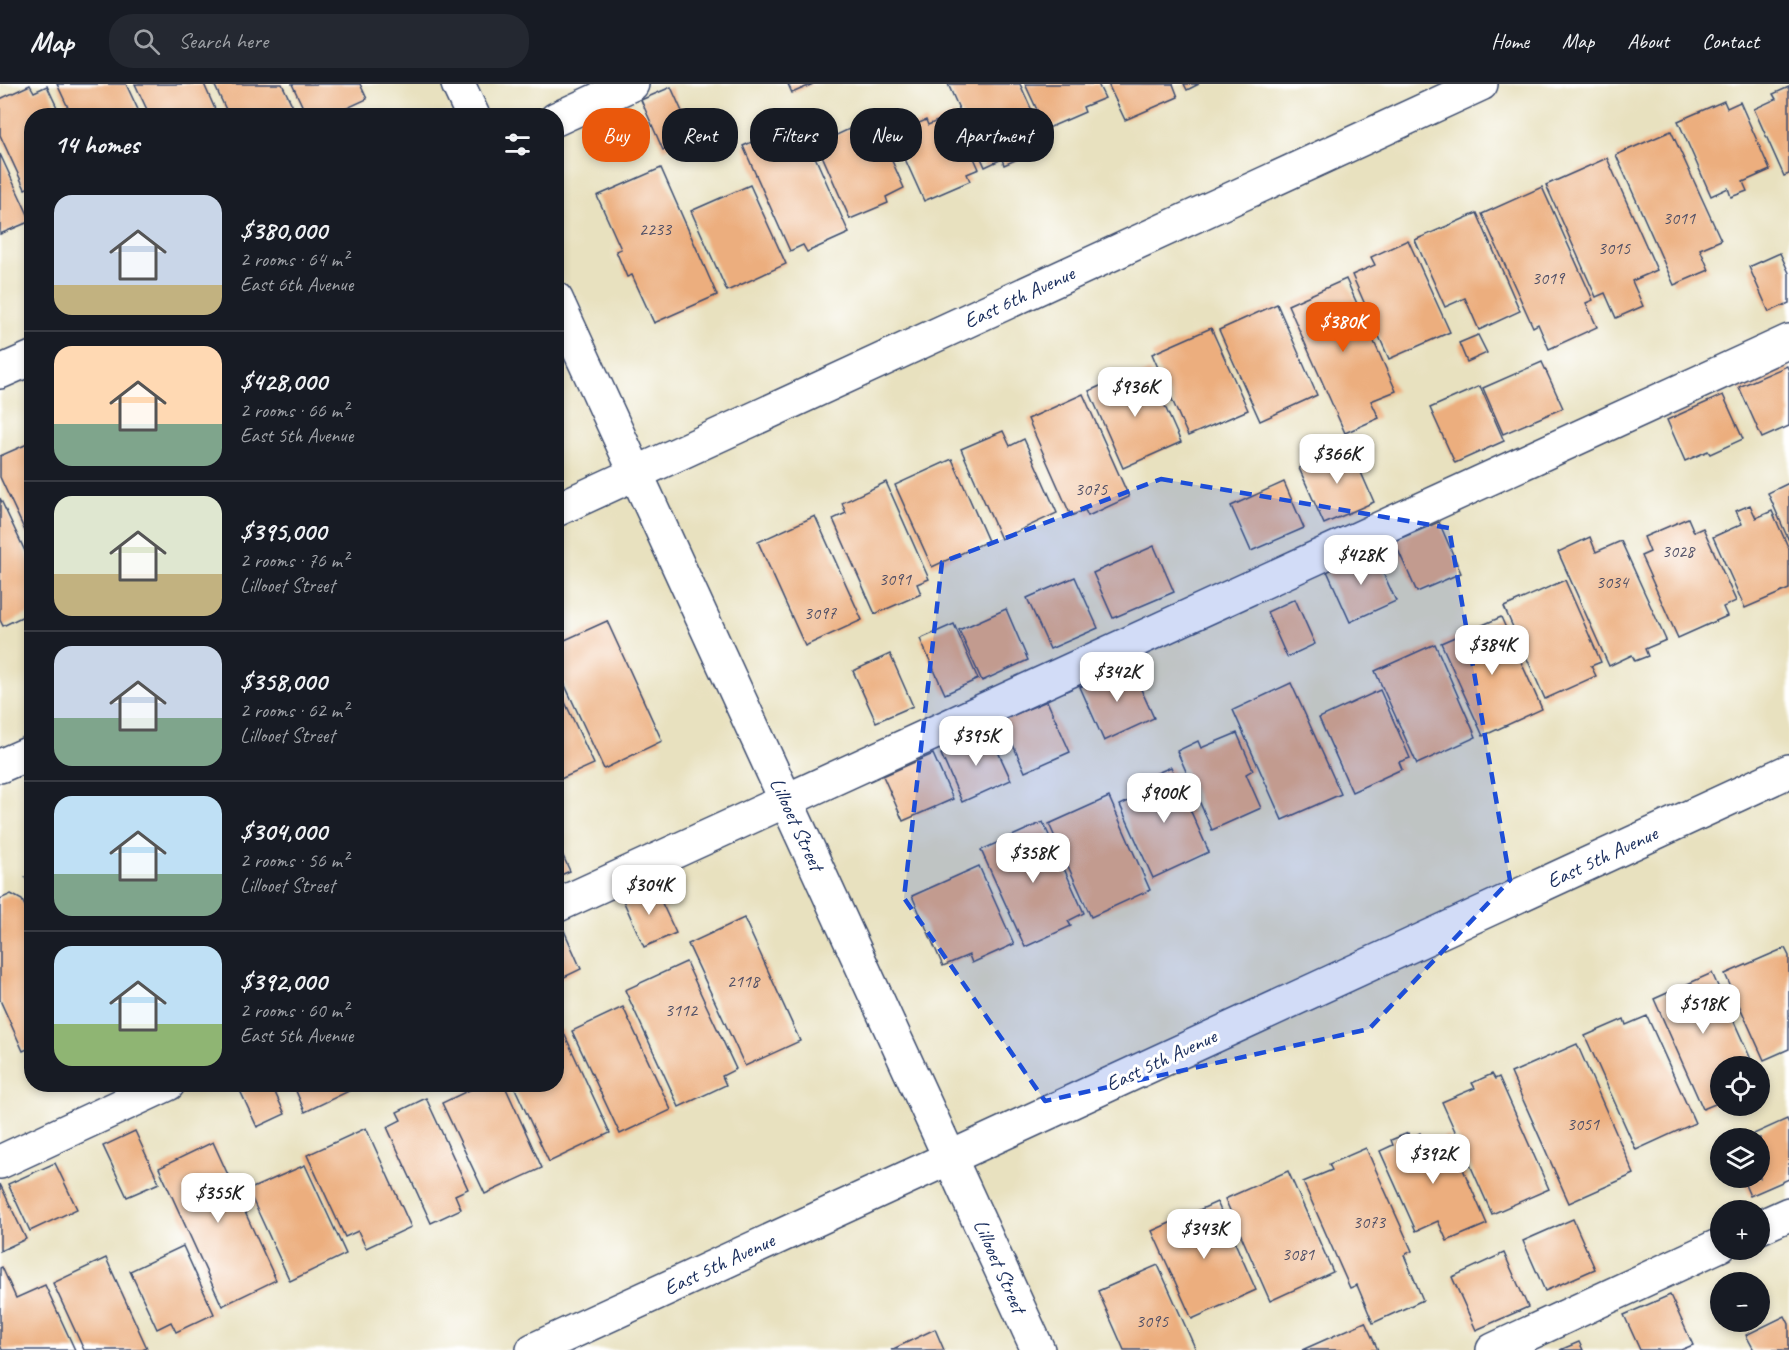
<!DOCTYPE html>
<html lang="en">
<head>
<meta charset="utf-8">
<style>
  :root { --surface:#171b24; --page:#242831; --text:#f1f3f6; --muted:#9ea1a6; --line:#363941; --accent:#ea580c }
  body { margin:0; font-family:Caveat,sans-serif; background:var(--page); color:var(--text); height:100vh; display:flex; flex-direction:column; font-size:22px; white-space:nowrap }
  * { box-sizing:border-box; margin:0 }
  p { font-size:20px; color:var(--muted) }
  .icon { flex:none; width:33px; height:33px; fill:none; stroke:currentColor; stroke-width:2; stroke-linecap:round; stroke-linejoin:round }
  .map { position:relative; flex:1; overflow:hidden }
  .side { position:absolute; left:24px; top:24px; width:540px; height:984px; display:flex; flex-direction:column; background:var(--surface); border-radius:24px; box-shadow:0 3px 9px #0003 }
  .side>* { flex:none }
  .guide { position:absolute; left:582px; top:24px; width:570px; height:54px; display:flex; gap:12px }
  .fabs { position:absolute; left:1710px; top:972px; display:grid; gap:12px }
  .fabs a { display:grid; place-items:center; width:60px; height:60px; border-radius:50%; background:var(--surface); box-shadow:0 3px 9px #0003; font-size:30px }
  .price { position:absolute; translate:-50% -51px; padding:0 14px; border-radius:12px; background:#fff; color:#222; font-size:20px; line-height:39px; filter:drop-shadow(0 2px 3px #0008) }
  .price::after { content:''; position:absolute; left:50%; top:36px; width:18px; height:14px; margin-left:-9px; background:inherit; clip-path:polygon(0 0,100% 0,50% 100%) }
  .price.current { background:var(--accent); color:#fff }
  ul { padding:0; list-style:none }
  li { display:flex; align-items:center; gap:18px; height:150px; padding:0 30px }
  li+li { border-top:2px solid var(--line) }
  li span { display:grid; place-items:center; flex:none; width:168px; height:120px; border-radius:18px; color:#555 }
  li>.icon { margin-inline-start:auto }
  span .icon { width:72px; height:72px; fill:#fffc; stroke-width:1 }
  li b { font-size:26px }
  h2 { display:flex; justify-content:space-between; align-items:center; height:72px; padding:0 30px; font-size:26px }
  .pill { padding:0 21px; border-radius:24px; background:var(--surface); box-shadow:0 3px 9px #0003; font-size:21px; line-height:54px }
  .pill.current { background:var(--accent); color:#fff }
  header { display:flex; align-items:center; gap:36px; box-sizing:border-box; height:84px; padding:0 30px; background:var(--surface); border-bottom:2px solid var(--line) }
  header strong { font-size:28px }
  nav { display:flex; gap:33px; margin-inline-start:auto; font-size:21px }
  .search { width:420px; height:54px; background:var(--page); display:flex; align-items:center; gap:15px; box-sizing:border-box; padding:0 21px; border-radius:24px; color:var(--muted); font-size:22px }
  .map>svg:first-child { display:block }
  .building { fill:#ecae7e }
  .lines { fill:none; stroke-linecap:round; stroke-linejoin:round }
  .minor-casing { stroke:#3a4a6d; stroke-width:36 }
  .minor { stroke:#fff; stroke-width:33 }
  .marked { fill:#1d4ed8; fill-opacity:0.2; stroke:#1d4ed8; stroke-width:4.5; stroke-dasharray:12 8; stroke-linejoin:round }
  .labels { text-anchor:middle; stroke-width:6; stroke-linejoin:round; paint-order:stroke }
  .number-label { font-size:18px; fill:#4f4f66 }
  .street-label { font-size:21px; fill:#1b2f5e; stroke:#fff }
</style>
</head>
<body>
<header>
<strong>Map</strong>
<div class="search"><svg class="icon" aria-label="search" viewBox="0 0 24 24"><circle cx="10" cy="10" r="6"/><path d="M15 15l6 6"/></svg>Search here</div>
<nav><a>Home</a><a>Map</a><a>About</a><a>Contact</a></nav>
</header>
<div class="map">
<svg width="1789" height="1266" viewBox="0 0 1789 1266">
  <rect width="100%" height="100%" fill="#fff"/>
  <filter id="ink" filterUnits="userSpaceOnUse"><feTurbulence type="fractalNoise" baseFrequency=".0167" numOctaves="2"/><feDisplacementMap in="SourceGraphic" scale="12" xChannelSelector="R" yChannelSelector="G"/><feConvolveMatrix kernelMatrix="1 2 1 2 8 2 1 2 1" color-interpolation-filters="sRGB"/></filter>
  <filter id="wash" filterUnits="userSpaceOnUse"><feTurbulence type="fractalNoise" baseFrequency=".008" numOctaves="4" result="noise"/><feDisplacementMap in="SourceGraphic" scale="24" xChannelSelector="R" yChannelSelector="G"/><feGaussianBlur stdDeviation="1.35" result="paint"/><feColorMatrix in="noise" values="0 0 0 0 0 0 0 0 0 0 0 0 0 0 0 0 0 1.4 0 .05"/><feComposite in="paint" operator="in"/></filter>
  <g filter="url(#wash)">
    <rect width="100%" height="100%" fill="#e8e1bf"/>
    <g id="blocks">
      <!-- building -->
      <g class="building">
        <polygon points="57,0 126,0 141,32 72,32"/>
        <polygon points="135,0 204,0 218,32 150,32"/>
        <polygon points="214,0 282,0 294,25 280,32 229,32"/>
        <polygon points="292,0 360,0 367,15 330,32 307,32"/>
        <polygon points="788,0 813,0 792,9"/>
        <polygon points="948,0 1020,0 1048,62 1004,81 1002,75 985,83"/>
        <polygon points="1025,0 1098,0 1105,14 1083,23 1085,28 1046,45"/>
        <polygon points="1108,0 1173,0 1178,13 1125,36"/>
        <polygon points="1184,0 1199,0 1187,6"/>
        <polygon points="30,1 34,8 47,2 61,32 32,32 32,102 25,105 0,51 0,15"/>
        <polygon points="671,3 693,52 663,66 641,16"/>
        <polygon points="1789,3 1789,90 1784,92 1754,25 1776,15 1773,10"/>
        <polygon points="1724,17 1727,24 1740,18 1770,86 1743,98 1747,107 1731,113 1728,104 1711,112 1678,37"/>
        <polygon points="954,30 979,85 967,90 970,97 924,117 896,55 915,47 912,42 926,36 928,41"/>
        <polygon points="873,34 904,104 886,113 888,119 850,135 817,60"/>
        <polygon points="799,37 849,149 807,168 803,161 790,167 743,62"/>
        <polygon points="1671,47 1721,156 1700,165 1709,186 1674,201 1616,71"/>
        <polygon points="0,70 31,137 0,150"/>
        <polygon points="1607,74 1657,186 1632,197 1643,222 1616,234 1605,209 1596,213 1546,101"/>
        <polygon points="661,84 717,211 654,239 632,191 627,193 616,167 621,165 597,112"/>
        <polygon points="750,101 786,180 727,207 691,127"/>
        <polygon points="1542,103 1593,216 1586,219 1597,243 1549,265 1538,240 1533,243 1482,130"/>
        <polygon points="1477,129 1520,227 1479,246 1465,214 1445,223 1415,156"/>
        <polygon points="1408,156 1450,248 1389,275 1352,191 1375,181 1371,173"/>
        <polygon points="1780,169 1789,189 1789,219 1769,228 1749,183"/>
        <polygon points="1346,195 1396,307 1371,317 1379,334 1345,349 1288,221"/>
        <polygon points="1277,220 1317,311 1260,337 1219,246"/>
        <polygon points="1211,244 1248,326 1188,352 1152,270"/>
        <polygon points="1478,251 1487,269 1467,278 1459,259"/>
        <polygon points="1542,278 1563,324 1503,350 1483,304"/>
        <polygon points="1787,282 1789,287 1789,342 1762,354 1739,303"/>
        <polygon points="1149,287 1181,358 1123,384 1089,307 1129,289 1132,296"/>
        <polygon points="1480,302 1504,357 1455,379 1430,324"/>
        <polygon points="1083,310 1129,413 1088,432 1085,426 1071,432 1028,335"/>
        <polygon points="1723,311 1743,355 1710,370 1708,367 1685,377 1667,336"/>
        <polygon points="1003,347 1010,362 1024,355 1057,429 1001,455 961,365"/>
        <polygon points="32,358 32,462 0,393 0,372"/>
        <polygon points="1349,361 1374,418 1324,440 1299,384"/>
        <polygon points="952,375 988,457 932,483 895,401"/>
        <polygon points="886,398 929,495 917,500 921,510 875,530 833,435 846,429 842,419"/>
        <polygon points="1284,398 1304,444 1251,467 1231,422"/>
        <polygon points="1789,399 1789,457 1768,409"/>
        <polygon points="0,414 32,482 32,528 3,542 0,536"/>
        <polygon points="1750,421 1756,434 1772,427 1789,465 1789,505 1745,524 1713,453 1742,440 1736,427"/>
        <polygon points="815,432 862,536 805,562 758,458"/>
        <polygon points="1688,434 1694,448 1703,444 1736,517 1723,523 1727,532 1678,554 1641,472 1650,468 1644,453"/>
        <polygon points="1439,438 1461,489 1417,508 1394,457"/>
        <polygon points="1590,453 1596,468 1621,457 1666,556 1645,565 1648,572 1635,577 1632,571 1609,582 1558,468"/>
        <polygon points="1154,462 1174,508 1113,534 1093,489"/>
        <polygon points="1373,467 1396,517 1350,538 1327,487"/>
        <polygon points="1075,493 1098,544 1050,565 1027,514"/>
        <polygon points="1565,496 1601,578 1591,582 1596,592 1545,615 1504,523"/>
        <polygon points="1295,515 1315,560 1287,573 1267,528"/>
        <polygon points="1006,525 1028,576 982,597 959,546"/>
        <polygon points="1501,533 1542,625 1483,652 1441,559"/>
        <polygon points="607,537 662,657 604,685 556,582 556,560"/>
        <polygon points="954,540 978,595 945,610 920,555"/>
        <polygon points="1435,560 1476,653 1417,680 1375,587"/>
        <polygon points="890,570 913,622 876,638 853,587"/>
        <polygon points="1130,581 1154,634 1104,657 1080,603"/>
        <polygon points="556,599 594,680 556,697"/>
        <polygon points="1291,599 1341,710 1282,736 1233,626"/>
        <polygon points="1380,606 1410,674 1399,678 1402,685 1352,708 1319,634"/>
        <polygon points="1047,617 1070,668 1025,688 1002,636"/>
        <polygon points="989,648 1011,696 962,718 941,670"/>
        <polygon points="1237,649 1253,686 1246,690 1261,724 1212,746 1177,667 1198,657 1201,664"/>
        <polygon points="933,670 953,715 903,737 883,692"/>
        <polygon points="1171,683 1209,768 1153,794 1120,721 1139,712 1134,699"/>
        <polygon points="1109,713 1150,806 1091,833 1049,740"/>
        <polygon points="1043,738 1084,829 1068,837 1071,842 1025,863 981,766"/>
        <polygon points="556,757 570,787 556,793"/>
        <polygon points="979,782 1014,860 972,879 969,871 943,882 912,812"/>
        <polygon points="32,789 32,807 25,793"/>
        <polygon points="653,800 676,849 644,863 622,814"/>
        <polygon points="11,810 22,816 32,837 32,963 23,967 0,916 0,815"/>
        <polygon points="744,834 800,957 745,982 688,860"/>
        <polygon points="562,842 581,885 556,897 556,845"/>
        <polygon points="1785,864 1789,872 1789,965 1764,976 1725,890"/>
        <polygon points="686,878 736,985 722,992 726,1001 679,1023 625,906"/>
        <polygon points="1712,889 1754,982 1720,982 1720,1018 1703,1025 1654,915"/>
        <polygon points="623,923 671,1026 620,1050 572,947"/>
        <polygon points="1647,932 1695,1039 1636,1066 1585,952 1624,935 1626,941"/>
        <polygon points="562,945 610,1049 549,1078 513,1000 556,1000 556,947"/>
        <polygon points="1577,960 1634,1090 1569,1119 1511,989"/>
        <polygon points="1492,990 1495,995 1499,993 1549,1105 1492,1130 1442,1018 1475,1004 1472,999"/>
        <polygon points="237,1000 271,1000 285,1030 257,1043"/>
        <polygon points="293,1000 346,1000 349,1007 305,1028"/>
        <polygon points="482,1000 504,1000 542,1084 485,1110 442,1019"/>
        <polygon points="426,1014 468,1105 455,1111 461,1125 431,1139 387,1043 401,1036 397,1028"/>
        <polygon points="1787,1035 1789,1040 1789,1095 1750,1112 1742,1094 1760,1094 1760,1054 1745,1054"/>
        <polygon points="366,1044 411,1143 366,1164 358,1147 345,1153 307,1071"/>
        <polygon points="135,1047 159,1099 127,1113 103,1062"/>
        <polygon points="1408,1049 1410,1054 1420,1049 1425,1061 1448,1051 1487,1140 1447,1157 1438,1137 1416,1147 1380,1067 1393,1061 1391,1056"/>
        <polygon points="213,1058 276,1196 222,1222 159,1084"/>
        <polygon points="1366,1064 1412,1167 1404,1171 1423,1216 1373,1239 1357,1201 1350,1204 1303,1098 1332,1086 1329,1080"/>
        <polygon points="55,1079 77,1125 30,1147 8,1100"/>
        <polygon points="305,1081 346,1170 290,1197 248,1106"/>
        <polygon points="1288,1087 1333,1188 1270,1217 1225,1115"/>
        <polygon points="0,1100 26,1155 0,1167"/>
        <polygon points="1217,1118 1256,1206 1192,1235 1152,1147"/>
        <polygon points="1573,1135 1595,1185 1545,1207 1523,1157"/>
        <polygon points="183,1162 214,1230 176,1248 171,1238 157,1245 130,1187"/>
        <polygon points="1504,1169 1528,1223 1476,1246 1452,1193"/>
        <polygon points="106,1174 147,1264 142,1266 84,1266 53,1199"/>
        <polygon points="1158,1181 1196,1266 1124,1266 1098,1207"/>
        <polygon points="2,1183 16,1214 45,1201 75,1266 2,1266 0,1261 0,1184"/>
        <polygon points="1670,1211 1693,1261 1681,1266 1640,1266 1624,1231"/>
        <polygon points="1785,1232 1789,1240 1789,1266 1754,1266 1746,1251"/>
        <polygon points="1365,1238 1378,1266 1302,1266"/>
        <polygon points="935,1245 944,1266 891,1266"/>
        <polygon points="1579,1258 1583,1266 1560,1266"/>
      </g>
    </g>
  </g>
  <g filter="url(#ink)">
    <use href="#blocks" fill-opacity="0" stroke="#3a4a6d" stroke-width="1.5"/>
    <g class="lines">
      <!-- minor casing -->
      <g class="minor-casing">
        <g id="minor">
          <polyline points="458,0 473,32"/>
          <polyline points="556,35 632,0"/>
          <polyline points="556,215 1038,1266"/>
          <polyline points="0,288 32,274"/>
          <polyline points="556,426 1481,0"/>
          <polyline points="0,682 32,668"/>
          <polyline points="556,822 1789,257"/>
          <polyline points="0,1078 168,1000"/>
          <polyline points="1760,1143 1789,1130"/>
          <polyline points="533,1266 1789,687"/>
          <polyline points="1493,1266 1720,1161"/>
        </g>
      </g>
      <!-- minor -->
      <use href="#minor" class="minor"/>
    </g>
  </g>
  <!-- marked area -->
  <path class="marked" d="M 1161,395 L 1449,444 L 1510,796 L 1369,945 L 1045,1017 L 904,814 L 942,478 Z"/>
  <g class="labels">
    <!-- number labels -->
    <g class="number-label">
      <text x="1679" y="140">3011</text>
      <text x="655" y="151">2233</text>
      <text x="1614" y="170">3015</text>
      <text x="1548" y="200">3019</text>
      <text x="1091" y="411">3075</text>
      <text x="1678" y="473">3028</text>
      <text x="895" y="501">3091</text>
      <text x="1612" y="504">3034</text>
      <text x="820" y="535">3097</text>
      <text x="743" y="903">2118</text>
      <text x="681" y="932">3112</text>
      <text x="1583" y="1046">3051</text>
      <text x="1369" y="1144">3073</text>
      <text x="1298" y="1176">3081</text>
      <text x="1152" y="1243">3095</text>
    </g>
    <!-- street labels -->
    <g class="street-label">
      <text transform="translate(1019 213) rotate(-25)" y="7">East 6th Avenue</text>
      <text transform="translate(797 740) rotate(65)" y="7">Lillooet Street</text>
      <text transform="translate(1602 773) rotate(-25)" y="7">East 5th Avenue</text>
      <text transform="translate(1161 976) rotate(-25)" y="7">East 5th Avenue</text>
      <text transform="translate(719 1180) rotate(-25)" y="7">East 5th Avenue</text>
      <text transform="translate(1000 1182) rotate(66)" y="7">Lillooet Street</text>
    </g>
  </g>
</svg>
<div class="fabs">
<a><svg class="icon" aria-label="locate" viewBox="0 0 24 24"><circle cx="12" cy="12" r="6"/><path d="M12 2v4M12 18v4M2 12h4M18 12h4"/></svg></a>
<a><svg class="icon" aria-label="layers" viewBox="0 0 24 24"><path d="M12 4l9 5-9 5-9-5zM3 14l9 5 9-5"/></svg></a>
<a>+</a>
<a>−</a>
</div>
<b class="price current" style="left:1343px;top:269px">$380K</b>
<b class="price" style="left:1135px;top:334px">$936K</b>
<b class="price" style="left:1337px;top:401px">$366K</b>
<b class="price" style="left:1361px;top:502px">$428K</b>
<b class="price" style="left:1492px;top:592px">$384K</b>
<b class="price" style="left:1117px;top:619px">$342K</b>
<b class="price" style="left:976px;top:683px">$395K</b>
<b class="price" style="left:1164px;top:740px">$900K</b>
<b class="price" style="left:1033px;top:800px">$358K</b>
<b class="price" style="left:649px;top:832px">$304K</b>
<b class="price" style="left:1703px;top:951px">$518K</b>
<b class="price" style="left:1433px;top:1101px">$392K</b>
<b class="price" style="left:218px;top:1140px">$355K</b>
<b class="price" style="left:1204px;top:1176px">$343K</b>
<div class="guide">
<a class="pill current">Buy</a>
<a class="pill">Rent</a>
<a class="pill">Filters</a>
<a class="pill">New</a>
<a class="pill">Apartment</a>
</div>
<section class="side">
<h2>14 homes<svg class="icon" aria-label="filters" viewBox="0 0 24 24"><path d="M4 7h16M4 17h16"/><circle cx="9" cy="7" r="2"/><circle cx="15" cy="17" r="2"/></svg></h2>
<ul>
<li><span style="background:linear-gradient(#c9d6e8 75%,#c2b280 0)"><svg class="icon" aria-label="home" viewBox="0 0 24 24"><path d="M3 11l9-7 9 7M6 9v11h12V9"/></svg></span><div><b>$380,000</b><p>2 rooms · 64 m²</p><p>East 6th Avenue</p></div></li>
<li><span style="background:linear-gradient(#ffd9b3 65%,#7fa58c 0)"><svg class="icon" aria-label="home" viewBox="0 0 24 24"><path d="M3 11l9-7 9 7M6 9v11h12V9"/></svg></span><div><b>$428,000</b><p>2 rooms · 66 m²</p><p>East 5th Avenue</p></div></li>
<li><span style="background:linear-gradient(#dfe7d0 65%,#c2b280 0)"><svg class="icon" aria-label="home" viewBox="0 0 24 24"><path d="M3 11l9-7 9 7M6 9v11h12V9"/></svg></span><div><b>$395,000</b><p>2 rooms · 76 m²</p><p>Lillooet Street</p></div></li>
<li><span style="background:linear-gradient(#c9d6e8 60%,#7fa58c 0)"><svg class="icon" aria-label="home" viewBox="0 0 24 24"><path d="M3 11l9-7 9 7M6 9v11h12V9"/></svg></span><div><b>$358,000</b><p>2 rooms · 62 m²</p><p>Lillooet Street</p></div></li>
<li><span style="background:linear-gradient(#bfe0f5 65%,#7fa58c 0)"><svg class="icon" aria-label="home" viewBox="0 0 24 24"><path d="M3 11l9-7 9 7M6 9v11h12V9"/></svg></span><div><b>$304,000</b><p>2 rooms · 56 m²</p><p>Lillooet Street</p></div></li>
<li><span style="background:linear-gradient(#bfe0f5 65%,#8fb573 0)"><svg class="icon" aria-label="home" viewBox="0 0 24 24"><path d="M3 11l9-7 9 7M6 9v11h12V9"/></svg></span><div><b>$392,000</b><p>2 rooms · 60 m²</p><p>East 5th Avenue</p></div></li>
</ul>
</section>
</div>
</body>
</html>
